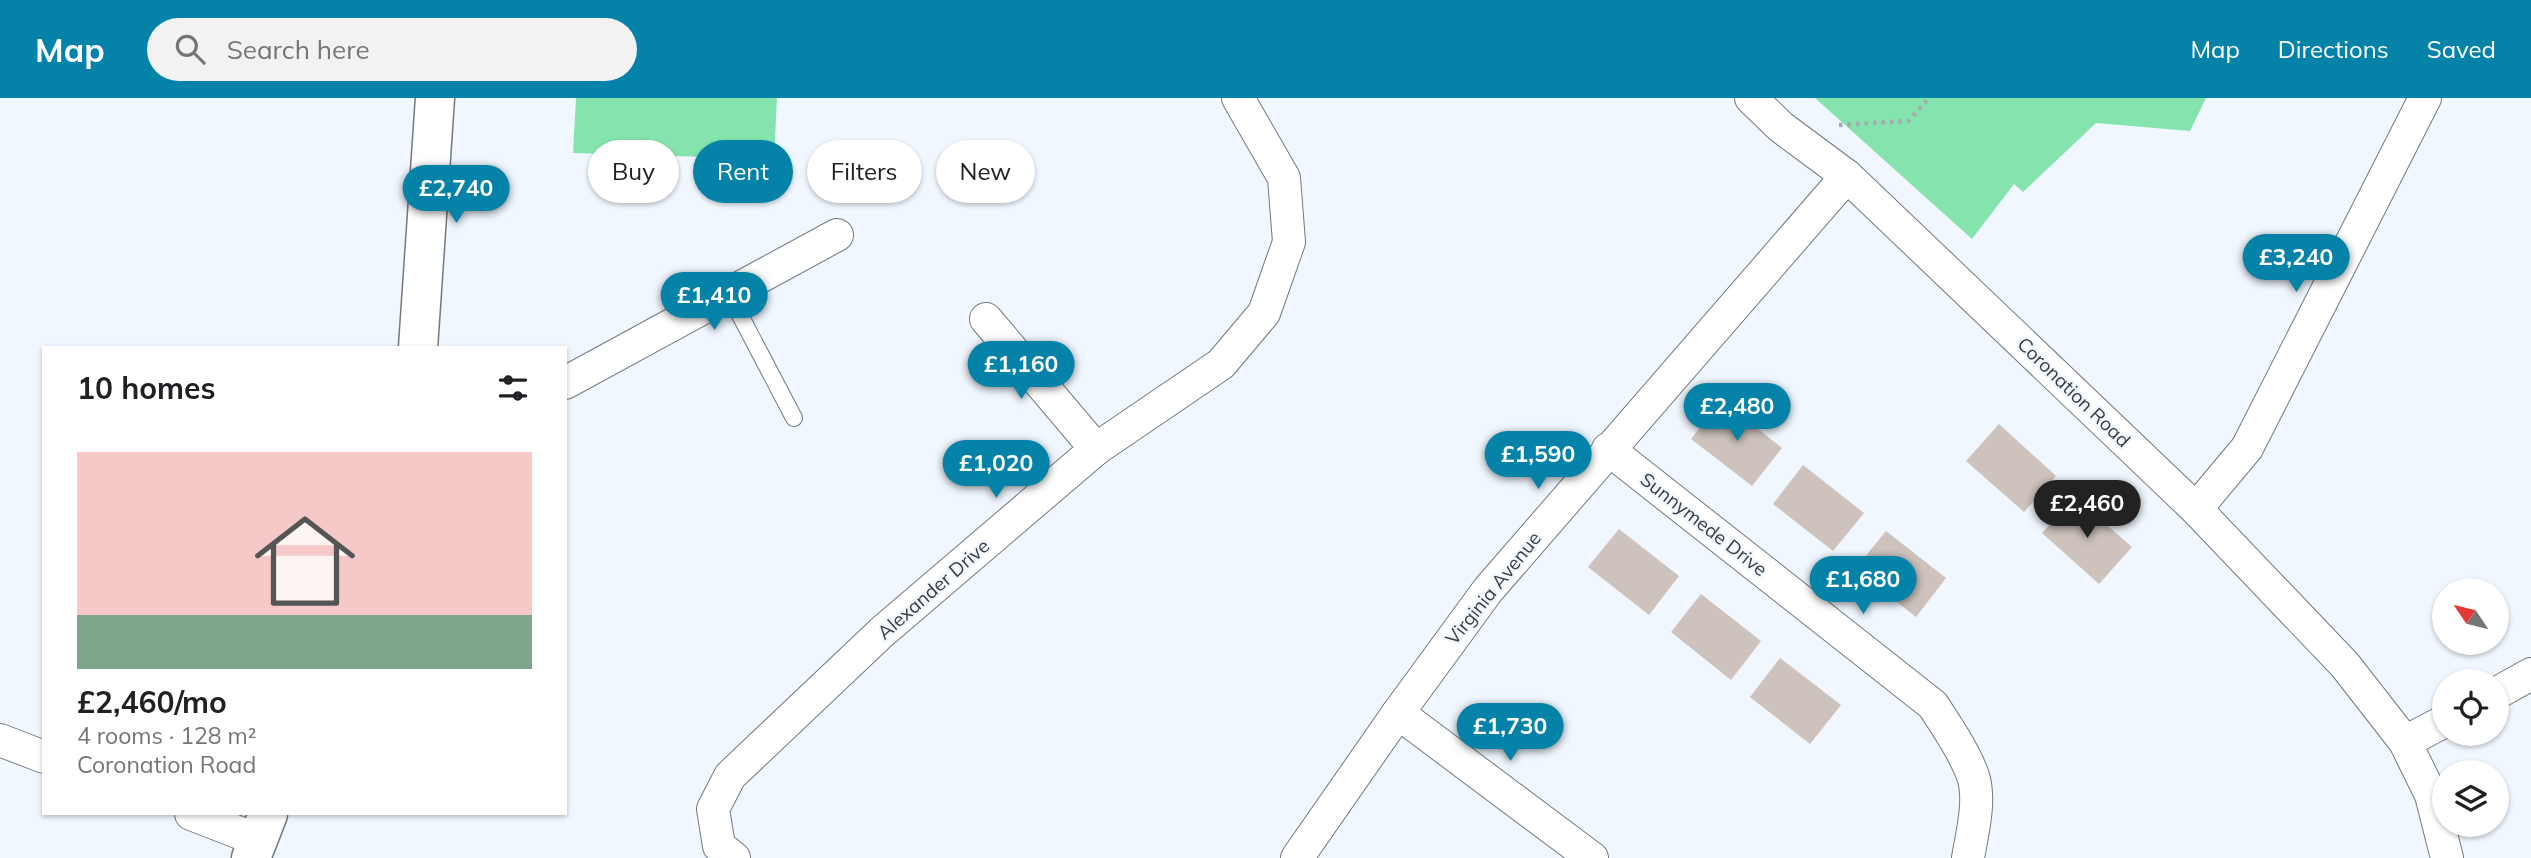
<!DOCTYPE html>
<html lang="en">
<head>
<meta charset="utf-8">
<style>
  :root { --surface:#fff; --page:#f2f2f2; --text:#202124; --muted:#757577; --line:#e0e0e0; --accent:#0582a7 }
  body { margin:0; font-family:Mulish,sans-serif; background:var(--page); color:var(--text); height:100vh; display:flex; flex-direction:column; font-size:26px; white-space:nowrap }
  * { box-sizing:border-box; margin:0 }
  p { font-size:23px; color:var(--muted) }
  .icon { flex:none; width:38px; height:38px; fill:none; stroke:currentColor; stroke-width:2; stroke-linecap:round; stroke-linejoin:round }
  .map { position:relative; flex:1; overflow:hidden }
  .side { position:absolute; left:42px; top:248px; width:525px; height:469px; display:flex; flex-direction:column; background:var(--surface); border-radius:0px; box-shadow:0 2px 5px #0004 }
  .side>* { flex:none }
  .guide { position:absolute; left:588px; top:42px; width:665px; height:63px; display:flex; gap:14px }
  .needle { width:46px; rotate:305deg }
  .controls { position:absolute; left:2432px; top:480px; display:grid; gap:14px }
  .controls a { display:grid; place-items:center; width:77px; height:77px; border-radius:50%; background:var(--surface); box-shadow:0 2px 5px #0004; font-size:35px }
  .price { position:absolute; translate:-50% -60px; padding:0 16px; border-radius:24px; background:var(--accent); color:#fff; font-size:23px; line-height:46px; filter:drop-shadow(0 2px 4px #0008) }
  .price::after { content:''; position:absolute; left:50%; top:42px; width:21px; height:16px; margin-left:-10px; background:inherit; clip-path:polygon(0 0,100% 0,50% 100%) }
  .price.active { background:#222; color:#fff }
  ul { padding:0; list-style:none }
  li { display:grid; align-content:center; gap:14px; height:371px; padding:0 35px }
  li+li { border-top:2px solid var(--line) }
  li span { display:grid; place-items:center; height:217px; border-radius:0px; color:#555 }
  li>.icon { margin-inline-start:auto }
  span .icon { width:126px; height:126px; fill:#fffc; stroke-width:1 }
  li b { font-size:30px }
  h2 { display:flex; justify-content:space-between; align-items:center; height:84px; padding:0 35px; font-size:30px }
  .tag { padding:0 24px; border-radius:32px; background:var(--surface); box-shadow:0 2px 5px #0004; font-size:24px; line-height:63px }
  .tag.active { background:var(--accent); color:#fff }
  header { display:flex; align-items:center; gap:42px; box-sizing:border-box; height:98px; padding:0 35px; background:var(--accent); color:#fff }
  header strong { font-size:33px }
  nav { display:flex; gap:38px; margin-inline-start:auto; font-size:24px }
  .search { width:490px; height:63px; background:var(--page); display:flex; align-items:center; gap:18px; box-sizing:border-box; padding:0 24px; border-radius:38px; color:var(--muted); font-size:26px }
  .map>svg:first-child { display:block }
  .green { fill:#85e4ad }
  .building { fill:#cdc2bc }
  .lines { fill:none; stroke-linecap:round; stroke-linejoin:round }
  .service-casing { stroke:#727981; stroke-width:18 }
  .minor-casing { stroke:#727981; stroke-width:34 }
  .secondary-casing { stroke:#727981; stroke-width:41 }
  .path { stroke:#a5abb0; stroke-width:4.5; stroke-dasharray:3.5 5; stroke-linecap:butt }
  .service { stroke:#fff; stroke-width:16 }
  .minor { stroke:#fff; stroke-width:32 }
  .secondary { stroke:#fff; stroke-width:38 }
  .labels { text-anchor:middle; stroke-width:5; stroke-linejoin:round; paint-order:stroke }
  .street-label { font-size:19px; fill:#393c3f; stroke:#f0f7fe }
</style>
</head>
<body>
<header>
<strong>Map</strong>
<div class="search"><svg class="icon" aria-label="search" viewBox="0 0 24 24"><circle cx="10" cy="10" r="6"/><path d="M15 15l6 6"/></svg>Search here</div>
<nav><a>Map</a><a>Directions</a><a>Saved</a></nav>
</header>
<div class="map">
<svg width="2531" height="760" viewBox="0 0 2531 760">
  <rect width="100%" height="100%" fill="#f0f7fe"/>
  <!-- green -->
  <g class="green">
    <polygon points="576,0 777,0 774,61 573,55"/>
    <polygon points="1815,0 2206,0 2190,33 2096,25 2023,94 2014,86 1972,141"/>
  </g>
  <!-- building -->
  <g class="building">
    <polygon points="1722,302 1782,350 1752,388 1691,341"/>
    <polygon points="1999,326 2056,378 2024,414 1966,363"/>
    <polygon points="1803,367 1864,415 1833,453 1773,406"/>
    <polygon points="2075,399 2132,449 2099,486 2042,435"/>
    <polygon points="1619,431 1679,478 1649,517 1588,469"/>
    <polygon points="1886,433 1946,480 1916,519 1855,471"/>
    <polygon points="1701,496 1761,543 1731,582 1671,534"/>
    <polygon points="1780,560 1841,607 1810,646 1750,599"/>
  </g>
  <g class="lines">
    <!-- service casing -->
    <g class="service-casing">
      <polyline id="service" points="729,196 794,320"/>
    </g>
    <!-- minor casing -->
    <g class="minor-casing">
      <g id="minor">
        <polyline points="1751,0 1781,29 1847,78 2196,411 2345,567 2405,644 2431,697 2447,760"/>
        <polyline points="986,221 1096,351"/>
        <polyline points="565,285 837,137"/>
        <path d="M 1608,351 L 1933,607 C 1947,629 1964,653 1973,678 C 1981,702 1972,736 1968,760"/>
        <polyline points="2196,411 2247,350 2425,0"/>
        <polyline points="2497,595 2531,576"/>
        <polyline points="1398,615 1592,760"/>
        <polyline points="0,642 44,659"/>
        <polyline points="2405,644 2445,623"/>
        <polyline points="191,716 258,742"/>
        <polyline points="734,760 719,748 713,711 730,678 882,534 1096,351 1221,266 1264,215 1289,144 1284,80 1238,0"/>
        <polyline points="1297,760 1398,615 1488,492 1847,78"/>
      </g>
    </g>
    <!-- secondary casing -->
    <g class="secondary-casing">
      <g id="secondary">
        <polyline points="418,250 435,0"/>
        <polyline points="251,760 268,716"/>
      </g>
    </g>
    <!-- path -->
    <polyline class="path" points="1839,27 1908,23 1929,0"/>
    <!-- service -->
    <use href="#service" class="service"/>
    <!-- minor -->
    <use href="#minor" class="minor"/>
    <!-- secondary -->
    <use href="#secondary" class="secondary"/>
  </g>
  <g class="labels">
    <!-- street labels -->
    <g class="street-label">
      <text transform="translate(2074 294) rotate(44)" y="7">Coronation Road</text>
      <text transform="translate(1704 426) rotate(38)" y="7">Sunnymede Drive</text>
      <text transform="translate(1493 490) rotate(-51)" y="7">Virginia Avenue</text>
      <text transform="translate(933 491) rotate(-41)" y="7">Alexander Drive</text>
    </g>
  </g>
</svg>
<div class="controls">
<a><svg class="needle" viewBox="-14 -14 28 28"><path d="M0-13l5 13h-10z" fill="#e53935"/><path d="M0 13l5-13h-10z" fill="#757577"/></svg></a>
<a><svg class="icon" aria-label="locate" viewBox="0 0 24 24"><circle cx="12" cy="12" r="6"/><path d="M12 2v4M12 18v4M2 12h4M18 12h4"/></svg></a>
<a><svg class="icon" aria-label="layers" viewBox="0 0 24 24"><path d="M12 4l9 5-9 5-9-5zM3 14l9 5 9-5"/></svg></a>
</div>
<b class="price" style="left:456px;top:127px">£2,740</b>
<b class="price" style="left:2296px;top:196px">£3,240</b>
<b class="price" style="left:714px;top:234px">£1,410</b>
<b class="price" style="left:1021px;top:303px">£1,160</b>
<b class="price" style="left:1737px;top:345px">£2,480</b>
<b class="price" style="left:1538px;top:393px">£1,590</b>
<b class="price" style="left:996px;top:402px">£1,020</b>
<b class="price active" style="left:2087px;top:442px">£2,460</b>
<b class="price" style="left:1863px;top:518px">£1,680</b>
<b class="price" style="left:1510px;top:665px">£1,730</b>
<div class="guide">
<a class="tag">Buy</a>
<a class="tag active">Rent</a>
<a class="tag">Filters</a>
<a class="tag">New</a>
</div>
<section class="side">
<h2>10 homes<svg class="icon" aria-label="filters" viewBox="0 0 24 24"><path d="M4 7h16M4 17h16"/><circle cx="9" cy="7" r="2"/><circle cx="15" cy="17" r="2"/></svg></h2>
<ul>
<li><span style="background:linear-gradient(#f6c9c9 75%,#7fa58c 0)"><svg class="icon" aria-label="home" viewBox="0 0 24 24"><path d="M3 11l9-7 9 7M6 9v11h12V9"/></svg></span><div><b>£2,460/mo</b><p>4 rooms · 128 m²</p><p>Coronation Road</p></div></li>
</ul>
</section>
</div>
</body>
</html>
